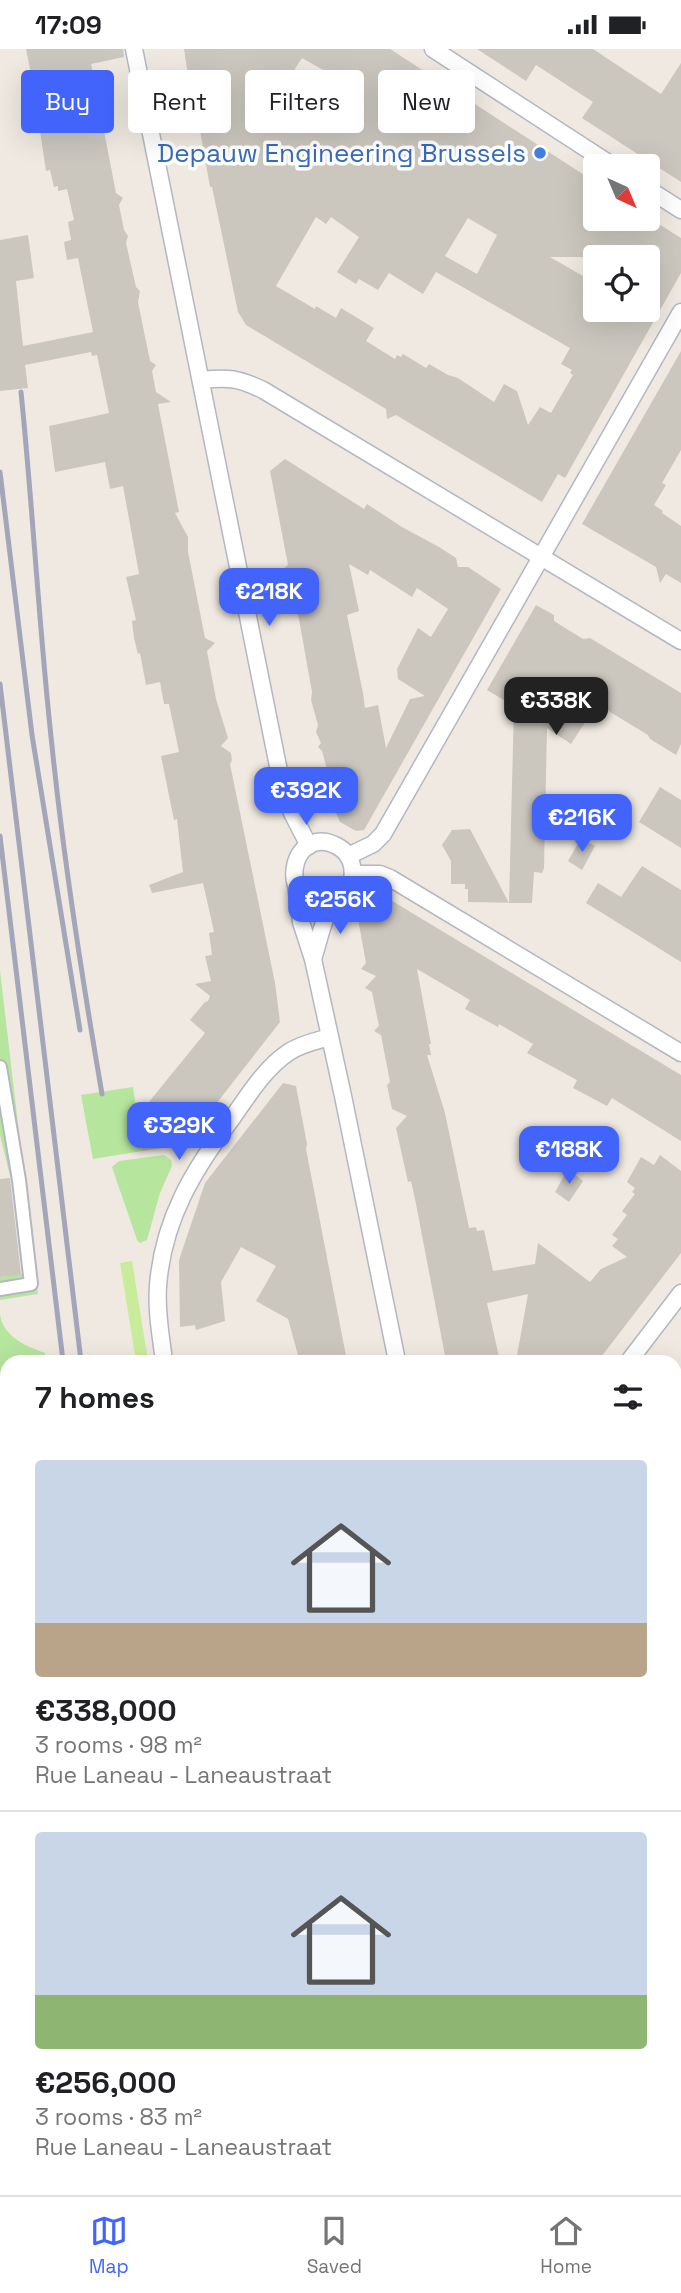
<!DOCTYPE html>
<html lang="en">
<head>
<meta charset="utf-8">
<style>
  :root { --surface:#fff; --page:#f2f2f2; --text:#202124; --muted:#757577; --line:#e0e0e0; --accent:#4264fb }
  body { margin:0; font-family:"Space Grotesk",sans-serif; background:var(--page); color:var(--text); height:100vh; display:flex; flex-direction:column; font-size:26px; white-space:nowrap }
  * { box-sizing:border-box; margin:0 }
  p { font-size:23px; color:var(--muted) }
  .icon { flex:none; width:38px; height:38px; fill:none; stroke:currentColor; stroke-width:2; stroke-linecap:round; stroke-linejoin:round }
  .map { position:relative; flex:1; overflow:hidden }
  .side { position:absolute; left:0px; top:1306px; width:682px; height:842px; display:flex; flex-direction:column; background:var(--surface); border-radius:21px 21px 0 0; box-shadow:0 7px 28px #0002 }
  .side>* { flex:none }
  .top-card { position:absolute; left:21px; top:21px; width:640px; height:63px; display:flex; gap:14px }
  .needle { width:46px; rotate:136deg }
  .buttons { position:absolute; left:583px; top:105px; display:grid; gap:14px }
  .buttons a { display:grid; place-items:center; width:77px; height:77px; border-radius:7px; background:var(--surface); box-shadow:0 7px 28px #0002; font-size:35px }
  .price { position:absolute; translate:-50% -60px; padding:0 16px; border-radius:14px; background:var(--accent); color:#fff; font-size:23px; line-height:46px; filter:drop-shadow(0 2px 4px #0008) }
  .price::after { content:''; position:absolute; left:50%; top:42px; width:21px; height:16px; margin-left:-10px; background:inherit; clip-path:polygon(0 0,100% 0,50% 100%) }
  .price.current { background:#222; color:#fff }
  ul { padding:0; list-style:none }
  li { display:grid; align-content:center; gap:14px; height:371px; padding:0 35px }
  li+li { border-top:2px solid var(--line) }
  li span { display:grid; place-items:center; height:217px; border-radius:7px; color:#555 }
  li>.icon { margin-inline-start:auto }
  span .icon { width:126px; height:126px; fill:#fffc; stroke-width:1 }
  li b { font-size:30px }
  h2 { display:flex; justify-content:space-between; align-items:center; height:84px; padding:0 35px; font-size:30px }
  .chip { padding:0 24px; border-radius:7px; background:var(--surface); box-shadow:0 7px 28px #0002; font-size:24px; line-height:63px }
  .chip.current { background:var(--accent); color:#fff }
  .status { display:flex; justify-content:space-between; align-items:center; height:49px; padding:0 35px; background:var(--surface); direction:ltr }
  .status svg { height:19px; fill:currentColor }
  .tabs { display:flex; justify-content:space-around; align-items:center; height:98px; border-top:2px solid var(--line); background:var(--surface); font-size:19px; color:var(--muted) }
  .tabs a { display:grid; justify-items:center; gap:4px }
  .tabs .current { color:var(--accent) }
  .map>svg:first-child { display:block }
  .green { fill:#b6e59e }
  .pitch { fill:#c9ec9a }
  .building { fill:#cbc7bf; fill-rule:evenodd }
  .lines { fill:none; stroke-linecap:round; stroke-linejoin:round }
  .pedestrian-casing { stroke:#b4b7c1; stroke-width:16 }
  .minor-casing { stroke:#b4b7c1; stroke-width:19 }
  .tertiary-casing { stroke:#b4b7c1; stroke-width:24 }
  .secondary-casing { stroke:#b4b7c1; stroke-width:26 }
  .pedestrian { stroke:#fff; stroke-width:12 }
  .minor { stroke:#fff; stroke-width:16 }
  .tertiary { stroke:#fff; stroke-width:21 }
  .secondary { stroke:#fff; stroke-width:23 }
  .tram { stroke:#a3a6b8; stroke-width:2 }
  .rail { stroke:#a3a6b8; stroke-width:5 }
  .shop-dot { fill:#3f7fe0; stroke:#fff; stroke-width:2.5 }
  .labels { text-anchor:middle; stroke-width:7; stroke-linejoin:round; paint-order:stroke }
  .shop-label { font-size:26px; fill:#366cbe; stroke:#fff; text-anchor:end }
</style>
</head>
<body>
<div class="status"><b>17:09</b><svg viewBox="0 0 49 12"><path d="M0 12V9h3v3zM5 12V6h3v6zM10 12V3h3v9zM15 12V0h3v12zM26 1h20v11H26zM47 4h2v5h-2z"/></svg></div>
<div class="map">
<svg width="681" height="2146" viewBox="0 0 681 2146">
  <rect width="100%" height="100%" fill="#efe9e1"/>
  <!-- green -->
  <g class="green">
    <polygon points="0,922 38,1245 0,1251 0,1228 23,1225 12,1135 0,1086"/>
    <polygon points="133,1038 142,1102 93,1110 81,1046"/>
    <polygon points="164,1106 171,1111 172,1117 160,1144 147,1191 140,1194 137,1191 112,1118 119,1112"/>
    <path d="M 0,1265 C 3,1288 26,1297 45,1304 L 46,1312 L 7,1312 L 7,1366 L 0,1363 Z"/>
  </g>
  <!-- pitch -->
  <polygon class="pitch" points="132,1212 148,1312 136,1312 120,1214"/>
  <!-- building -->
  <g class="building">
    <polygon points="26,0 123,0 124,8 91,15 116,144 123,149 119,156 124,181 128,187 126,194 136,238 140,242 138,253 150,312 156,316 152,322 156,343 171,353 158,355 179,463 175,464 188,488 188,503 205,589 215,594 207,602 216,650 228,689 221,697 231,704 232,711 230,715 275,934 280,973 184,1096 142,1102 137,1060 144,1059 205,984 190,971 205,953 208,952 210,947 195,935 211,932 205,907 212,906 209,884 214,883 203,834 152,844 149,836 183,823 177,770 174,771 161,707 179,703 169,655 164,655 160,633 146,636 140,604 138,605 134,589 132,572 136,571 126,528 139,525 123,437 110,440 105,413 55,423 49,377 109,364 97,306 92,307 91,303 25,316 28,339 0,342 0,191 28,186 34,229 16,232 23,297 93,283 78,209 67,211 64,193 71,191 68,173 74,171 67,140 58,142 58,137 54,138 50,121 46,122 40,82 50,80 43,44 35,45"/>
    <path d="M 184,0 L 390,0 L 595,133 L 595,170 L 651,170 L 681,189 L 681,224 L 565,429 L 558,425 L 542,453 L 396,366 L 387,370 L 386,360 L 246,276 L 238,263 L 212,138 L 210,138 L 198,70 L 184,73 L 200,53 L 191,46 ZM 302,9 L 332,26 L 304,69 L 274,52 ZM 316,168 L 326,175 L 331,168 L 359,188 L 337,223 L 356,235 L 359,230 L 378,241 L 389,224 L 423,245 L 436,223 L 570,299 L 561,315 L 572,321 L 570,324 L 573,326 L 551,364 L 540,358 L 528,376 L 517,342 L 504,335 L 494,353 L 458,329 L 448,326 L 429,315 L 426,319 L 403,305 L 401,308 L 397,306 L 395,310 L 366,292 L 374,279 L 341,259 L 336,269 L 316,257 L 315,260 L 276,237 ZM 468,169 L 497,186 L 477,225 L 445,207 ZM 550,208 L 648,208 L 648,261 L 595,261 L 595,234 Z"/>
    <polygon points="477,0 593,0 661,45 681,14 681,133 582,69 593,53 536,16 526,32"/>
    <polygon points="681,302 681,401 662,434 666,436 654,456 663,462 662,464 681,477 681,534 666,525 660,534 656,518 582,475"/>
    <path d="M 285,410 L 364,460 L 367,455 L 402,478 L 439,498 L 456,509 L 458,518 L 468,518 L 501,540 L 364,781 L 356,782 L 340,773 L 336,764 L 335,751 L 332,749 L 330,740 L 336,736 L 328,724 L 322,702 L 318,698 L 321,694 L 316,683 L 318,676 L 311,651 L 312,643 L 298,565 L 295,564 L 291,544 L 289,543 L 285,518 L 288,516 L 270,422 ZM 349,515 L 368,526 L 370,521 L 412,548 L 417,539 L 448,560 L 431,588 L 418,579 L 397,620 L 398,630 L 425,647 L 410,650 L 386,699 L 378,656 L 365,659 L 363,644 L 347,566 L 359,562 Z"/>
    <polygon points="536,556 554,566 554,572 583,590 590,589 681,644 681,695 676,706 650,690 648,686 597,655 571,695 547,679 544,819 542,824 534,823 532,854 468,853 468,840 465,840 465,835 451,835 451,812 442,796 452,781 470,780 509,854 514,657 487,641"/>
    <polygon points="660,738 681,751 681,799 639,773"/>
    <polygon points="581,789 595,797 582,821 568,812"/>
    <polygon points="642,817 681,841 681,913 586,854 598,834 621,848"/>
    <polygon points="374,841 681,1026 681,1092 612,1049 607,1057 573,1039 577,1031 527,1004 533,995 499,975 498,978 465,960 470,951 417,920 431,995 429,995 431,1006 427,1006 445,1064 469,1179 476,1178 477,1182 484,1181 493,1222 535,1215 538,1194 590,1233 601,1220 627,1208 612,1197 618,1190 612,1186 627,1166 622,1162 635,1145 632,1143 635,1139 627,1133 641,1108 654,1116 660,1106 681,1122 681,1204 598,1312 516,1312 528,1245 487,1254 500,1312 446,1312 416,1155 411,1132 408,1133 396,1079 407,1067 392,1060 387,1036 390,1033 381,986 374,982 379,977 372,943 365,939 376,927 361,920 366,914 358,870"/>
    <polygon points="283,1034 296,1037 307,1095 306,1100 347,1312 304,1312 303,1306 298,1306 288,1270 256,1252 276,1217 241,1198 221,1233 225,1272 196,1281 195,1276 180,1278 179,1211 205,1134"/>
    <polygon points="568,1120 583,1132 569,1153 555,1143"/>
    <polygon points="10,1129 21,1226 0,1228 0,1130"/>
  </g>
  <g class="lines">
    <!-- pedestrian casing -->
    <g class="pedestrian-casing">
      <g id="pedestrian">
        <polyline points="0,1018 19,1131 31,1235 0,1240"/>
        <polyline points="0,1826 7,1831"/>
      </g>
    </g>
    <!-- minor casing -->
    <g class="minor-casing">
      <g id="minor">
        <polyline points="134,0 282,737 292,764 309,797"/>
        <polyline points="433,0 613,117"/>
        <polyline points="648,140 681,161"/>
        <path d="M 201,331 C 228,328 238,329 263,341 L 681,592"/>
        <polyline points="348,807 373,795 383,785 681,263"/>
        <polyline points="353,825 380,825 390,829 681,1004"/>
        <polyline points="296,836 301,873 313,910 343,1047 397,1312"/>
        <path d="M 313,910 C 319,892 323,869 333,853 C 336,849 341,847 345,843 C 358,829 354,806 337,797 C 289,772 273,865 334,851"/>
        <path d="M 164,1312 C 161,1288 156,1262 158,1237 C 163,1170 194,1120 233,1068 C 249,1045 266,1018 289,1003 C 301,995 316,992 330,988"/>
        <polyline points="629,1312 681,1244"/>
        <polyline points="676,1366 681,1370"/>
        <polyline points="0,1525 7,1531"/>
        <polyline points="0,1576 7,1582"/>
        <polyline points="0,1956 0,1982"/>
        <polyline points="204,2146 207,2140"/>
      </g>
    </g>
    <!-- tertiary casing -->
    <g class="tertiary-casing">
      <polyline id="tertiary" points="676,1846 681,1846"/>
    </g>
    <!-- secondary casing -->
    <g class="secondary-casing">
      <g id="secondary">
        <polyline points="0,1854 7,1860"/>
        <polyline points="0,1908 7,1914"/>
        <polyline points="291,2140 298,2146"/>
        <polyline points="329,2140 335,2146"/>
      </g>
    </g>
    <!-- pedestrian -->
    <use href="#pedestrian" class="pedestrian"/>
    <!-- minor -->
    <use href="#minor" class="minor"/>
    <!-- tertiary -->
    <use href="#tertiary" class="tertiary"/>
    <!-- secondary -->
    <use href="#secondary" class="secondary"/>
    <!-- tram -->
    <g class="tram">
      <polyline points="676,1850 681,1851"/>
      <polyline points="0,1997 7,1993"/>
      <polyline points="0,2013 7,2008"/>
    </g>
    <!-- rail -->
    <g class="rail">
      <path d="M 21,343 C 33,461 39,579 52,697 C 64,814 82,929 102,1045"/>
      <polyline points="0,423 32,686 80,981"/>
      <polyline points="0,635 81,1312"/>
      <polyline points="0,787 63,1312"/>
      <polyline points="592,2140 602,2146"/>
      <polyline points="615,2140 625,2146"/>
    </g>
  </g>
  <!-- markers -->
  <circle class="shop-dot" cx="540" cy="104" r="7"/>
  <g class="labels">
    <!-- shop labels -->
    <g class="shop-label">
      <text x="526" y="113">Depauw Engineering Brussels</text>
    </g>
  </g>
</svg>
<div class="buttons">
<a><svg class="needle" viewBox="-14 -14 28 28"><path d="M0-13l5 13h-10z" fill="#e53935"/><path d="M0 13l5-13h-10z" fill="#757577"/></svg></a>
<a><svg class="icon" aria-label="locate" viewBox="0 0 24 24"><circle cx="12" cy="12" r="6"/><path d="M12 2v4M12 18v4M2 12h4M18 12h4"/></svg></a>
</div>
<b class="price" style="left:269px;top:579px">€218K</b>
<b class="price current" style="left:556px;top:688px">€338K</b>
<b class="price" style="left:306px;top:778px">€392K</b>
<b class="price" style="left:582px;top:805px">€216K</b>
<b class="price" style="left:340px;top:887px">€256K</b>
<b class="price" style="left:179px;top:1113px">€329K</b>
<b class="price" style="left:569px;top:1137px">€188K</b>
<div class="top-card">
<a class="chip current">Buy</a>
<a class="chip">Rent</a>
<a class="chip">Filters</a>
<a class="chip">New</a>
</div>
<section class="side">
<h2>7 homes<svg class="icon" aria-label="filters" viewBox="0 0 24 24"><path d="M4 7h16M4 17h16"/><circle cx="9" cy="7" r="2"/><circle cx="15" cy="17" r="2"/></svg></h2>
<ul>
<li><span style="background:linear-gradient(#c9d6e8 75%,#b9a48a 0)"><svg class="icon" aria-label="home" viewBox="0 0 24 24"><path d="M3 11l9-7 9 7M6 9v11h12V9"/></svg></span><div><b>€338,000</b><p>3 rooms · 98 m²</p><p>Rue Laneau - Laneaustraat</p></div></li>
<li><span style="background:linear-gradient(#c9d6e8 75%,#8fb573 0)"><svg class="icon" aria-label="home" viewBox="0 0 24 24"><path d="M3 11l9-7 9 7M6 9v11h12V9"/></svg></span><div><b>€256,000</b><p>3 rooms · 83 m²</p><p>Rue Laneau - Laneaustraat</p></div></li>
</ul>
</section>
</div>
<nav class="tabs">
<a class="current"><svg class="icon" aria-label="map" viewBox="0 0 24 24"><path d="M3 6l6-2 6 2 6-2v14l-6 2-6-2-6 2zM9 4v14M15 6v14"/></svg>Map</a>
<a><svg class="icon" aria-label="saved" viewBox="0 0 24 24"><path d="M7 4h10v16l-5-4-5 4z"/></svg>Saved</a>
<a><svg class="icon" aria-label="home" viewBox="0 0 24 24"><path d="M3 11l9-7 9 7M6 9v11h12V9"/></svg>Home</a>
</nav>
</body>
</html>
